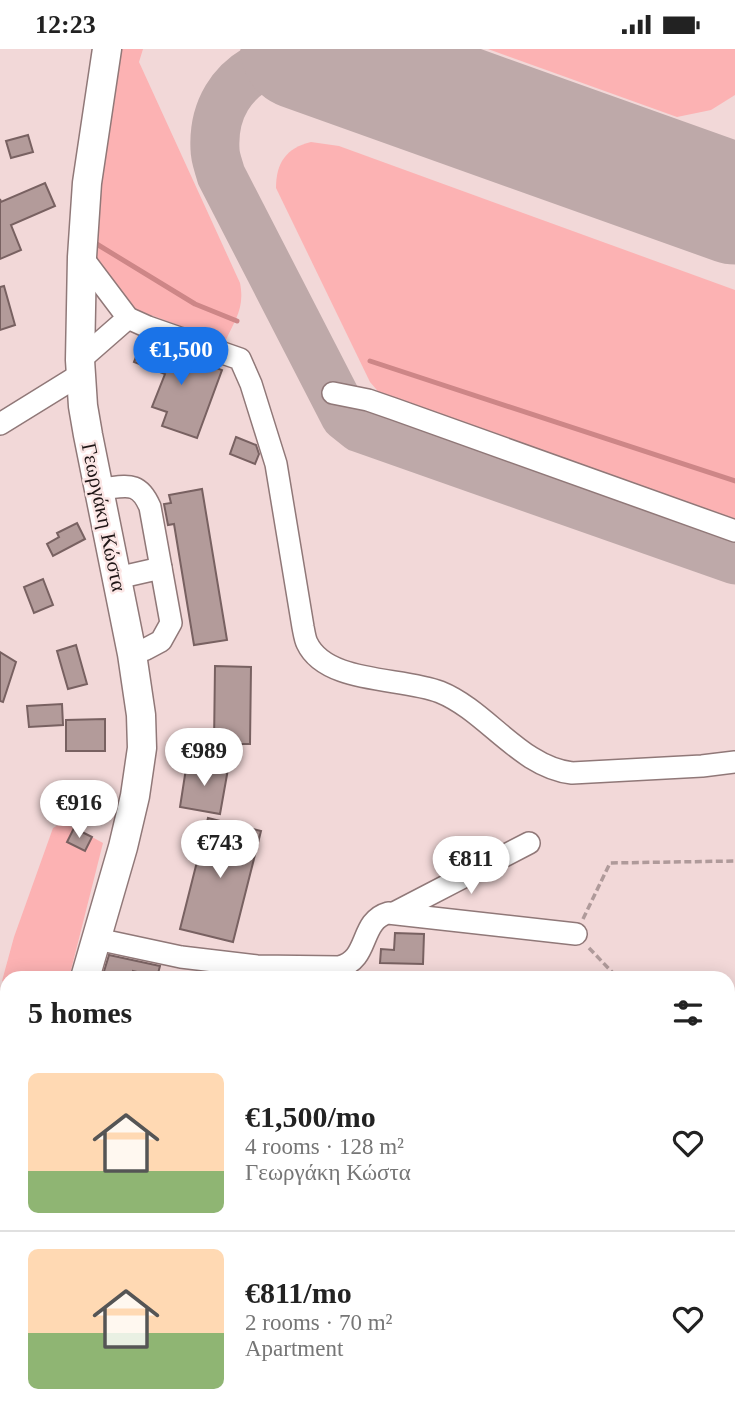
<!DOCTYPE html>
<html lang="en">
<head>
<meta charset="utf-8">
<style>
  :root { --surface:#fff; --page:#f6f6f6; --text:#222; --muted:#767676; --line:#e0e0e0; --accent:#1a73e8 }
  body { margin:0; font-family:Georgia,serif; background:var(--page); color:var(--text); height:100vh; display:flex; flex-direction:column; font-size:26px; white-space:nowrap }
  * { box-sizing:border-box; margin:0 }
  p { font-size:23px; color:var(--muted) }
  .icon { flex:none; width:38px; height:38px; fill:none; stroke:currentColor; stroke-width:2; stroke-linecap:round; stroke-linejoin:round }
  .map { position:relative; flex:1; overflow:hidden }
  .side { position:absolute; left:0px; top:922px; width:735px; height:450px; display:flex; flex-direction:column; background:var(--surface); border-radius:21px 21px 0 0; box-shadow:0 4px 18px #0003 }
  .side>* { flex:none }
  .price { position:absolute; translate:-50% -60px; padding:0 16px; border-radius:24px; background:#fff; color:#222; font-size:23px; line-height:46px; filter:drop-shadow(0 2px 4px #0008) }
  .price::after { content:''; position:absolute; left:50%; top:42px; width:21px; height:16px; margin-left:-10px; background:inherit; clip-path:polygon(0 0,100% 0,50% 100%) }
  .price.active { background:var(--accent); color:#fff }
  ul { padding:0; list-style:none }
  li { display:flex; align-items:center; gap:21px; height:175px; padding:0 28px }
  li+li { border-top:2px solid var(--line) }
  li span { display:grid; place-items:center; flex:none; width:196px; height:140px; border-radius:10px; color:#555 }
  li>.icon { margin-inline-start:auto }
  span .icon { width:84px; height:84px; fill:#fffc; stroke-width:1 }
  li b { font-size:30px }
  h2 { display:flex; justify-content:space-between; align-items:center; height:84px; padding:0 28px; font-size:30px }
  .status { display:flex; justify-content:space-between; align-items:center; height:49px; padding:0 35px; background:var(--surface); direction:ltr }
  .status svg { height:19px; fill:currentColor }
  .map>svg:first-child { display:block }
  .green { fill:#fcb2b3 }
  .lines { fill:none; stroke-linecap:round; stroke-linejoin:round }
  .stream { stroke:#cd8687; stroke-width:5 }
  .taxiway { stroke:#bea9a9; stroke-width:49 }
  .runway { stroke:#bea9a9; stroke-width:121 }
  .building { fill:#b39b9a; stroke:#786161; stroke-width:2 }
  .minor-casing { stroke:#907878; stroke-width:24 }
  .major-casing { stroke:#907878; stroke-width:31 }
  .path { stroke:#af9a9a; stroke-width:3.5; stroke-dasharray:7 3.5; stroke-linecap:butt }
  .minor { stroke:#fff; stroke-width:21 }
  .major { stroke:#fff; stroke-width:28 }
  .labels { text-anchor:middle; stroke-width:5; stroke-linejoin:round; paint-order:stroke }
  .street-label { font-size:21px; fill:#1f1616; stroke:#fce7e6 }
</style>
</head>
<body>
<div class="status"><b>12:23</b><svg viewBox="0 0 49 12"><path d="M0 12V9h3v3zM5 12V6h3v6zM10 12V3h3v9zM15 12V0h3v12zM26 1h20v11H26zM47 4h2v5h-2z"/></svg></div>
<div class="map">
<svg width="735" height="1371" viewBox="0 0 735 1371">
  <rect width="100%" height="100%" fill="#f2d8d8"/>
  <!-- green -->
  <g class="green">
    <path d="M 119,0 L 143,0 L 139,13 L 240,234 C 245,259 235,271 225,293 L 131,259 L 91,203 Z"/>
    <polygon points="488,0 735,0 735,46 711,61 677,68"/>
    <path d="M 311,93 L 339,97 L 735,241 L 735,471 L 382,347 L 370,333 L 276,139 C 276,114 286,99 311,93 Z"/>
    <polygon points="62,774 74,779 85,802 92,788 103,794 69,929 7,929 7,934 2,932 14,888 53,779"/>
    <polygon points="0,1003 7,1007 7,1094 0,1097"/>
    <polygon points="728,1207 735,1212 735,1371 298,1371 282,1365 728,1365"/>
  </g>
  <g class="lines">
    <!-- stream -->
    <g class="stream">
      <polyline points="95,194 195,255 237,272"/>
      <polyline points="370,312 735,432"/>
      <polyline points="377,1365 384,1367 400,1365"/>
      <polyline points="501,1365 510,1371"/>
    </g>
    <!-- taxiway -->
    <g class="taxiway">
      <polyline points="339,0 366,20 389,32"/>
      <path d="M 345,16 C 329,12 314,6 298,7 C 287,7 276,11 267,15 C 231,30 213,62 215,100 C 215,109 219,118 221,126 L 345,367 L 360,379 L 735,511"/>
      <polyline points="695,141 725,147 735,147"/>
    </g>
    <!-- runway -->
    <polyline class="runway" points="301,0 735,155"/>
  </g>
  <!-- building -->
  <g class="building">
    <polygon points="28,86 33,103 11,109 6,92"/>
    <polygon points="45,134 55,157 11,176 21,201 0,210 0,150 1,153"/>
    <polygon points="4,237 15,276 0,281 0,238"/>
    <polygon points="143,290 158,295 157,298 222,321 197,389 162,377 167,363 152,358 165,325 134,313"/>
    <polygon points="236,388 256,396 259,405 255,415 230,405"/>
    <polygon points="202,440 227,591 194,596 174,475 168,476 164,455 171,454 169,446"/>
    <polygon points="77,474 85,490 53,507 47,495 59,488 57,484"/>
    <polygon points="43,530 53,556 34,564 24,538"/>
    <polygon points="76,596 87,635 68,640 57,602"/>
    <polygon points="0,603 16,613 3,653 0,652"/>
    <polygon points="215,617 251,618 250,695 214,695"/>
    <polygon points="62,655 63,676 29,678 27,657"/>
    <polygon points="105,670 105,702 66,702 66,671"/>
    <polygon points="187,713 228,720 220,765 180,758"/>
    <polygon points="208,769 261,782 233,893 180,880"/>
    <polygon points="74,779 92,788 85,802 67,793"/>
    <polygon points="395,884 424,885 423,915 380,914 381,900 394,901"/>
    <polygon points="109,906 160,917 157,928 133,922 132,929 102,929"/>
  </g>
  <g class="lines">
    <!-- minor casing -->
    <g class="minor-casing">
      <g id="minor">
        <path d="M 82,208 L 128,269 L 148,278 L 240,310 L 251,335 L 276,415 L 303,578 C 304,583 305,590 307,594 C 326,635 402,628 440,643 C 487,662 520,718 572,724 L 702,717 L 735,713"/>
        <polyline points="80,311 128,269"/>
        <polyline points="333,344 368,351 394,360 735,482"/>
        <polyline points="0,375 81,325"/>
        <path d="M 99,440 C 125,438 138,430 150,458 L 171,574 L 161,592 L 146,600 L 132,605"/>
        <polyline points="117,529 161,519"/>
        <polyline points="394,864 529,794"/>
        <path d="M 97,890 L 181,908 L 257,917 L 339,918 C 370,911 359,872 388,864 L 576,885"/>
        <polyline points="0,1264 7,1262"/>
      </g>
    </g>
    <!-- major casing -->
    <g class="major-casing">
      <g id="major">
        <polyline points="85,929 123,798 135,747 142,699 141,666 132,605 88,386 83,357 80,311 82,208 87,134 107,0"/>
        <polyline points="0,1109 7,1108"/>
        <polyline points="0,1160 7,1146"/>
        <polyline points="0,1190 7,1179"/>
      </g>
    </g>
    <!-- path -->
    <g class="path">
      <polyline points="583,870 610,814 735,812"/>
      <polyline points="589,899 613,924 614,929"/>
    </g>
    <!-- minor -->
    <use href="#minor" class="minor"/>
    <!-- major -->
    <use href="#major" class="major"/>
  </g>
  <g class="labels">
    <!-- street labels -->
    <g class="street-label">
      <text transform="translate(104 468) rotate(78)" y="7">Γεωργάκη Κώστα</text>
    </g>
  </g>
</svg>
<b class="price active" style="left:181px;top:338px">€1,500</b>
<b class="price" style="left:204px;top:739px">€989</b>
<b class="price" style="left:79px;top:791px">€916</b>
<b class="price" style="left:220px;top:831px">€743</b>
<b class="price" style="left:471px;top:847px">€811</b>
<section class="side">
<h2>5 homes<svg class="icon" aria-label="filters" viewBox="0 0 24 24"><path d="M4 7h16M4 17h16"/><circle cx="9" cy="7" r="2"/><circle cx="15" cy="17" r="2"/></svg></h2>
<ul>
<li><span style="background:linear-gradient(#ffd9b3 70%,#8fb573 0)"><svg class="icon" aria-label="home" viewBox="0 0 24 24"><path d="M3 11l9-7 9 7M6 9v11h12V9"/></svg></span><div><b>€1,500/mo</b><p>4 rooms · 128 m²</p><p>Γεωργάκη Κώστα</p></div><svg class="icon" aria-label="heart" viewBox="0 0 24 24"><path d="M12 20l-8-8c-3-5 5-10 8-4 3-6 11-1 8 4z"/></svg></li>
<li><span style="background:linear-gradient(#ffd9b3 60%,#8fb573 0)"><svg class="icon" aria-label="home" viewBox="0 0 24 24"><path d="M3 11l9-7 9 7M6 9v11h12V9"/></svg></span><div><b>€811/mo</b><p>2 rooms · 70 m²</p><p>Apartment</p></div><svg class="icon" aria-label="heart" viewBox="0 0 24 24"><path d="M12 20l-8-8c-3-5 5-10 8-4 3-6 11-1 8 4z"/></svg></li>
</ul>
</section>
</div>
</body>
</html>
